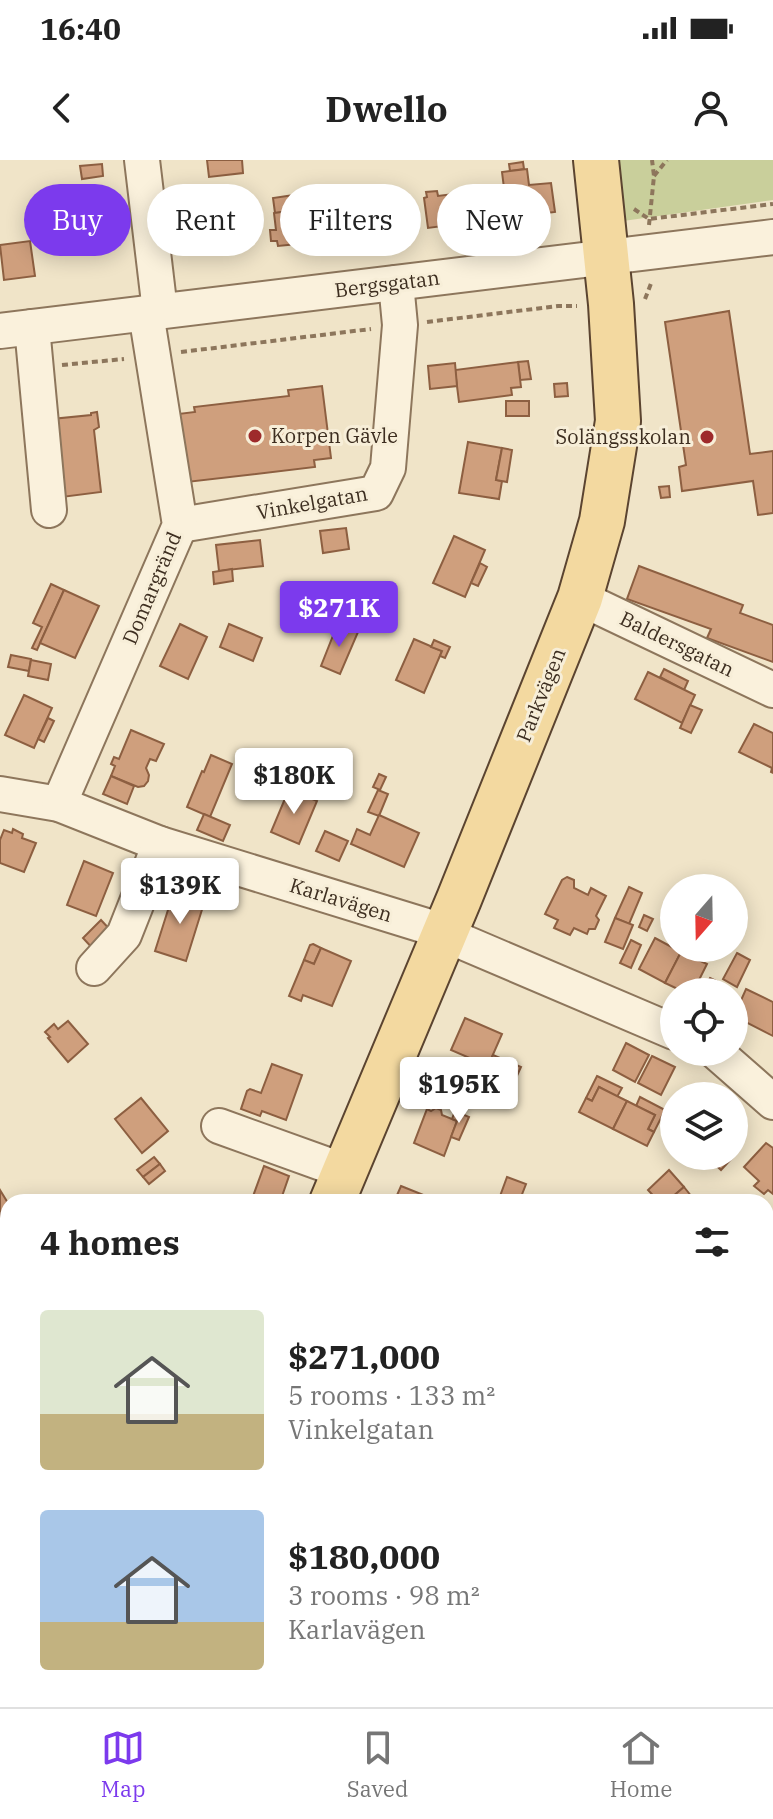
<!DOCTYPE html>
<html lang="en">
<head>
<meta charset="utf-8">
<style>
  :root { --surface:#fff; --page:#f2f2f2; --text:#222; --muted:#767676; --line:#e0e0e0; --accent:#7c3aed }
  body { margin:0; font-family:"IBM Plex Serif",serif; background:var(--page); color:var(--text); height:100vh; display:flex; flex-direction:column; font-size:30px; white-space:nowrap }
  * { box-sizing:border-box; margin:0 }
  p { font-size:26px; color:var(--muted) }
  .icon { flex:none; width:44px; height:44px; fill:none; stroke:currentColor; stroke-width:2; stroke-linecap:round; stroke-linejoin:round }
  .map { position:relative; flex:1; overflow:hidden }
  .details { position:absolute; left:0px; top:1034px; width:774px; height:514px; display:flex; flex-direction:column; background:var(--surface); border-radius:24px 24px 0 0; box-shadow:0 4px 20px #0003 }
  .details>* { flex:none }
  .hud { position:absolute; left:24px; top:24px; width:726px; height:72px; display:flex; gap:16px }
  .needle { width:52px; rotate:200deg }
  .fabs { position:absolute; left:660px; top:714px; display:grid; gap:16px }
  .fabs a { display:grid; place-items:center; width:88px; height:88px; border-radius:50%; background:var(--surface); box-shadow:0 4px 20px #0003; font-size:40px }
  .price { position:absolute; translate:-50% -68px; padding:0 18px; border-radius:8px; background:#fff; color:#222; font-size:26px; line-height:52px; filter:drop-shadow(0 2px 4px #0008) }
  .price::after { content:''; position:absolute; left:50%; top:48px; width:24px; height:18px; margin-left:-12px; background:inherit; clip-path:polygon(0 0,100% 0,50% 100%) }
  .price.on { background:var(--accent); color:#fff }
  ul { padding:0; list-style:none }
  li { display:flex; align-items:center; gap:24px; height:200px; padding:0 40px }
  li span { display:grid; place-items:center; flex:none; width:224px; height:160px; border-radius:8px; color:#555 }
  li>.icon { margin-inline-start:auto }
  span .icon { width:96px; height:96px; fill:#fffc; stroke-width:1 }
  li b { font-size:34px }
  h2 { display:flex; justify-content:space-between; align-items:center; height:96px; padding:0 40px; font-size:34px }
  .pill { padding:0 28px; border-radius:36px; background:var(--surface); box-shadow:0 4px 20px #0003; font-size:28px; line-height:72px }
  .pill.on { background:var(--accent); color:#fff }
  .status { display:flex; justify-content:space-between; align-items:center; height:56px; padding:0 40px; background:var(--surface); direction:ltr }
  .status svg { height:22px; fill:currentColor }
  header { display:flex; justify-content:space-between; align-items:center; height:104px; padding:0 40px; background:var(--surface); font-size:36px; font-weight:800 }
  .tabs { display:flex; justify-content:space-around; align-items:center; height:112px; border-top:2px solid var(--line); background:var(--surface); font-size:22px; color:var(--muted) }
  .tabs a { display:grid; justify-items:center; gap:4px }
  .tabs .on { color:var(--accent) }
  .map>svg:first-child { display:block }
  .green { fill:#c9cf9b }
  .building { fill:#cf9f7d; stroke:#8d5f41; stroke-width:2 }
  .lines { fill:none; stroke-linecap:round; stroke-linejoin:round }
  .minor-casing { stroke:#8d765c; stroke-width:38 }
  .major-casing { stroke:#5b4430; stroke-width:48 }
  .path { stroke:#8d765c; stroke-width:4; stroke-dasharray:6 4; stroke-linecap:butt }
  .minor { stroke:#faf1dc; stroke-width:34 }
  .major { stroke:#f3d9a0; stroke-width:44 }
  .poi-dot { fill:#9e2a2b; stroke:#f7eed8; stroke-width:3 }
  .labels { text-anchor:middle; stroke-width:6; stroke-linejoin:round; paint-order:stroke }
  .street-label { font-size:20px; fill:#3d2e20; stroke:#f7eed8 }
  .poi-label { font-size:20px; fill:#3d2e20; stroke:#f7eed8; text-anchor:start }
</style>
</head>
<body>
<div class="status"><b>16:40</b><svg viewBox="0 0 49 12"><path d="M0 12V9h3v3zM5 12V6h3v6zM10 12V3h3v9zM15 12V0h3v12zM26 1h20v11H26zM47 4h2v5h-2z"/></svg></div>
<header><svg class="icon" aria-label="back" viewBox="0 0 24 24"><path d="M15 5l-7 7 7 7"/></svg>Dwello<svg class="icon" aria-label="person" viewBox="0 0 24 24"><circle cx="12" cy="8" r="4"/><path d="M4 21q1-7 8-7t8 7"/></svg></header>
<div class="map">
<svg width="773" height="1547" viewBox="0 0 773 1547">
  <rect width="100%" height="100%" fill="#f0e4c8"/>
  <!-- green -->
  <polygon class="green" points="615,0 773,0 773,40 623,61"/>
  <!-- building -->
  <g class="building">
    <polygon points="207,0 242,0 243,13 209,17"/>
    <polygon points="523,2 524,9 510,11 509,4"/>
    <polygon points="102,4 103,16 82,19 80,6"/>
    <polygon points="527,9 529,25 551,23 555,52 539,54 533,57 531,55 515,57 511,28 504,28 502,12"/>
    <polygon points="378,26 385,73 354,77 354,72 348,73 346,61 353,61 350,29"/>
    <polygon points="224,30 225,37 209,39 208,32"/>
    <polygon points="437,31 438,36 461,33 466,63 428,68 424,38 427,37 426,32"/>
    <polygon points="208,32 209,39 225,37 229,71 194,75 192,65 193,64 189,34"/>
    <polygon points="301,34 303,50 275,53 273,38"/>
    <polygon points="304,49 308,83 278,86 277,81 271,81 270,70 276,70 274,53"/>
    <polygon points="109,54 111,71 114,73 114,78 112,81 113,85 75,89 71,58"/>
    <polygon points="30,81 35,116 4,120 0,85"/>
    <polygon points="729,151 750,294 773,291 773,353 758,355 753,321 682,331 679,307 686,305 665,162"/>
    <polygon points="528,201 531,219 520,220 518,202"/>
    <polygon points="518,202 521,227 511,228 512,235 459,242 455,210"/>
    <polygon points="455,203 457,226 430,229 428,206"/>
    <polygon points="567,223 568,236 555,237 554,224"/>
    <polygon points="322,226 331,298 314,300 315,307 187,322 178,254 195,252 194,247 289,236 288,230"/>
    <rect x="506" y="241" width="23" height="15"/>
    <polygon points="97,252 99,267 94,270 101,332 62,337 52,259 91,255 91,253"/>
    <polygon points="468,282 502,288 496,320 502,321 499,339 459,333"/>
    <polygon points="502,288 512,290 507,322 496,320"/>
    <polygon points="669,326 670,337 661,338 659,327"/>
    <polygon points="346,368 349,389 323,393 320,371"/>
    <polygon points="454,376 485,390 465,437 433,423"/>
    <polygon points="260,380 263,406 219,411 216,385"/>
    <polygon points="480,403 487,407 478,426 471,423"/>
    <polygon points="639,406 743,445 740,453 773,465 773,502 707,478 711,469 627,439"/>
    <polygon points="232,409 233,421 214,424 213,412"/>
    <polygon points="51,424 64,430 37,490 32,488 42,467 33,463"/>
    <polygon points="64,430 99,446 75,498 40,483"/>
    <polygon points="338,463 358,472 340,514 321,506"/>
    <polygon points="180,464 207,477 188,519 160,506"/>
    <polygon points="229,464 262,478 253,501 220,487"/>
    <polygon points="414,479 442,491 424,533 396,520"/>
    <polygon points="434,480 450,487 445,498 440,496 442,491 431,487"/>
    <polygon points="11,495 31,499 29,511 8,507"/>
    <polygon points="31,500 51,504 48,520 28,516"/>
    <polygon points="664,509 688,521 684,530 660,517"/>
    <polygon points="648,512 695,535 682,563 635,539"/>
    <polygon points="24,535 52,548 34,588 5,575"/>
    <polygon points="690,545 702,550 691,573 680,568"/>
    <polygon points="48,558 54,561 44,582 38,579"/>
    <polygon points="754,564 773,573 773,613 771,612 772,608 739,592"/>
    <polygon points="131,570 164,584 156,601 150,599 146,608 149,615 148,621 144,626 138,627 111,616 115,606 111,604 114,597 119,599"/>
    <polygon points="211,595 232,604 210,657 187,647 202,611 204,612"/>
    <polygon points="379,614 386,617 380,630 373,627"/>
    <polygon points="111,616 134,626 127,644 103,634"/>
    <polygon points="289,629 317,641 299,684 271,672"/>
    <polygon points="378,630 388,634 379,656 368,652"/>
    <polygon points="204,654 230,665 223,681 197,670"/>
    <polygon points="379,655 419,673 404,707 351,684 357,669 370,675"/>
    <polygon points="13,669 23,674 22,678 36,683 24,712 0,703 0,680 4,670 12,673"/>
    <polygon points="325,671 348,681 339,701 316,691"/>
    <polygon points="84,701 113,713 96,756 67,745"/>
    <polygon points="567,717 574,720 574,728 588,735 591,728 606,736 596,756 599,760 595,769 589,769 587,774 574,768 570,775 554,768 558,760 545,754 562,720"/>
    <polygon points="629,727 642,733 629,764 615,758"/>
    <polygon points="174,731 205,740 186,801 155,791"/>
    <polygon points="644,755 653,759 647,771 639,767"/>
    <polygon points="615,758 633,765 623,789 605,782"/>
    <polygon points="101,760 113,773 95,791 83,778"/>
    <polygon points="655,778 681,792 665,823 639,809"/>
    <polygon points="631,780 641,785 631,808 620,803"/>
    <polygon points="313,784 321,788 314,804 304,800 310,785"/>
    <polygon points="321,788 351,801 332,846 303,835 301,841 289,836 304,800 314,804"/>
    <polygon points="681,792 707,804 693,832 684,832 665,823"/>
    <polygon points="737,793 750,800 737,827 723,819"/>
    <polygon points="710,818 720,823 715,832 703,832"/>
    <polygon points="746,829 773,842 773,876 734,856"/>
    <polygon points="465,858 502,874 488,906 451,890"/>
    <polygon points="68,861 88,884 68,902 48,878 50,877 45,872 54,864 58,869"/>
    <polygon points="626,883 649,895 635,922 613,910"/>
    <polygon points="493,895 521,907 516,918 488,906"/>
    <polygon points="652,896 675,907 661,935 638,923"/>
    <polygon points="272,904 302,915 286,960 262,951 260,956 241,949 247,931 250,929 261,933"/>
    <polygon points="597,916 622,928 617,937 599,927 592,941 586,938"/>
    <polygon points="599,927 627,941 613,969 579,952 586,938 592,941"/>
    <polygon points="640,937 665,950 654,972 648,969 655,955 636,946"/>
    <polygon points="141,938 168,971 142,993 115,959"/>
    <polygon points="627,941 655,955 648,969 654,972 647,986 613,969"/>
    <polygon points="436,948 441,950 442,955 457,961 444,996 414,983 427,949 431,951"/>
    <polygon points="455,951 469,957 459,980 451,977 457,961 452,959"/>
    <polygon points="766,983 773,988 773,1034 768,1030 764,1034 754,1026 759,1021 744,1007"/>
    <polygon points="706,996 734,996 721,1010"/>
    <polygon points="154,997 160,1004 143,1017 137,1010"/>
    <polygon points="160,1004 165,1011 149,1024 143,1017"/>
    <polygon points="264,1006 289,1016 280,1042 260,1042 252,1039"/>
    <polygon points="669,1010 684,1027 667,1042 659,1042 648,1030"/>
    <polygon points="507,1017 526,1024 519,1042 507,1042 499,1039"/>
    <polygon points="401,1026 431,1038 429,1042 394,1042"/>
    <polygon points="684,1027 692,1037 687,1041 688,1042 674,1042 671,1038"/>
    <polygon points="0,1030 8,1043 8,1093 0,1098"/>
    <polygon points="8,1161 8,1185 0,1174 0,1166"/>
    <polygon points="361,1540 386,1540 388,1541 386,1547 358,1547"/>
  </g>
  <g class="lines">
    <!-- minor casing -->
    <g class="minor-casing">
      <g id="minor">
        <polyline points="142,0 160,151"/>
        <polyline points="32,167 49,350"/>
        <polyline points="0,171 773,77"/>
        <polyline points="180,365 376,333 388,308 400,165 396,123"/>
        <polyline points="580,438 773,530"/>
        <polyline points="0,634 59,644 160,684 423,765 674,872"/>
        <polyline points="59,644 180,365 146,153"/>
        <polyline points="94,808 124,775 160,684"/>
        <polyline points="716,892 773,942"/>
        <polyline points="219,966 344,1011"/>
        <polyline points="766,1112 773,1106"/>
        <polyline points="0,1360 8,1361"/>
        <polyline points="454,1540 462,1547"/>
        <polyline points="331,1547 334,1540"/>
      </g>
    </g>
    <!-- major casing -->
    <g class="major-casing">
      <g id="major">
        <polyline points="332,1042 459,739 580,438 602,361 618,261 611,144 596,0"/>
        <polyline points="134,1547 137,1540"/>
      </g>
    </g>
    <!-- path -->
    <g class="path">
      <polyline points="654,16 667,0"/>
      <polyline points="634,49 649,59 773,44"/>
      <polyline points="649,65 654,16 652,0"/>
      <polyline points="645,139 652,121"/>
      <polyline points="427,162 558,146 577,146"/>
      <polyline points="181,192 371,169"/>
      <polyline points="62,205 124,199"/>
      <polyline points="3,1389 8,1404"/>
      <polyline points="8,1547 15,1540"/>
      <polyline points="199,1547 202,1540"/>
      <polyline points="396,1547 399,1540"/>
    </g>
    <!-- minor -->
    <use href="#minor" class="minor"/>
    <!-- major -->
    <use href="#major" class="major"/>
  </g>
  <!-- markers -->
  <g class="poi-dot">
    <circle cx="255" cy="276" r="8"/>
    <circle cx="707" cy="277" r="8"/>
  </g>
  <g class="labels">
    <!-- street labels -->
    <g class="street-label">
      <text transform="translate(387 124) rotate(-7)" y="7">Bergsgatan</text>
      <text transform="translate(312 343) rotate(-10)" y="7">Vinkelgatan</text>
      <text transform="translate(152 428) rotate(-67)" y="7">Domargränd</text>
      <text transform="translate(677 484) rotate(26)" y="7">Baldersgatan</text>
      <text transform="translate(541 535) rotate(-68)" y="7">Parkvägen</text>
      <text transform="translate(341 740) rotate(17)" y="7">Karlavägen</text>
    </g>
    <!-- poi labels -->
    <g class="poi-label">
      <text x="271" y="283">Korpen Gävle</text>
      <text x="691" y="284" text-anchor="end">Solängsskolan</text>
    </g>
  </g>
</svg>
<div class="fabs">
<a><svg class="needle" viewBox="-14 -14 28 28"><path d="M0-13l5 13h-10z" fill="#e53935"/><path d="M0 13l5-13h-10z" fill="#767676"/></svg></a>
<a><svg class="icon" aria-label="locate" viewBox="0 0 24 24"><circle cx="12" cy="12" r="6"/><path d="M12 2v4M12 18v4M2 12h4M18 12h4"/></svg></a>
<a><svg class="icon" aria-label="layers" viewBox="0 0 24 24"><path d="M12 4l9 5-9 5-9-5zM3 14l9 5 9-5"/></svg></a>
</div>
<b class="price on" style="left:339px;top:489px">$271K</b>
<b class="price" style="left:294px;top:656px">$180K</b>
<b class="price" style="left:180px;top:766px">$139K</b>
<b class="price" style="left:459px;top:965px">$195K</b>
<div class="hud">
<a class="pill on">Buy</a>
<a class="pill">Rent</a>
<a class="pill">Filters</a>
<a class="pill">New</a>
</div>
<section class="details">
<h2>4 homes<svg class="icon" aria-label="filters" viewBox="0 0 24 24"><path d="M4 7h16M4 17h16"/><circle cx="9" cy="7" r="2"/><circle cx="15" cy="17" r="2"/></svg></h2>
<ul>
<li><span style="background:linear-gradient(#dfe7d0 65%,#c2b280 0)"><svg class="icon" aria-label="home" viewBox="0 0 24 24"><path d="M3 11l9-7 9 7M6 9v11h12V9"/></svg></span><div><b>$271,000</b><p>5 rooms · 133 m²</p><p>Vinkelgatan</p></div></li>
<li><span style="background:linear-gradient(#a9c7e8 70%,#c2b280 0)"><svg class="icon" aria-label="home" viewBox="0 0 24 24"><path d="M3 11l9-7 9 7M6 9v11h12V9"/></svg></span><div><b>$180,000</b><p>3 rooms · 98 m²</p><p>Karlavägen</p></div></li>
</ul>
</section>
</div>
<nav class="tabs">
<a class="on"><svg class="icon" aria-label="map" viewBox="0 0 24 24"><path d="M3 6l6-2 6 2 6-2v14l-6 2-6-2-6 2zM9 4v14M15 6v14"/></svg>Map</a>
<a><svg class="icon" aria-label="saved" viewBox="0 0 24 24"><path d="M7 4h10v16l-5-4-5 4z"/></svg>Saved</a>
<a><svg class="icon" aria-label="home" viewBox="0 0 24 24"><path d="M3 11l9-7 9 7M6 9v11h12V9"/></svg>Home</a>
</nav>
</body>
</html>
